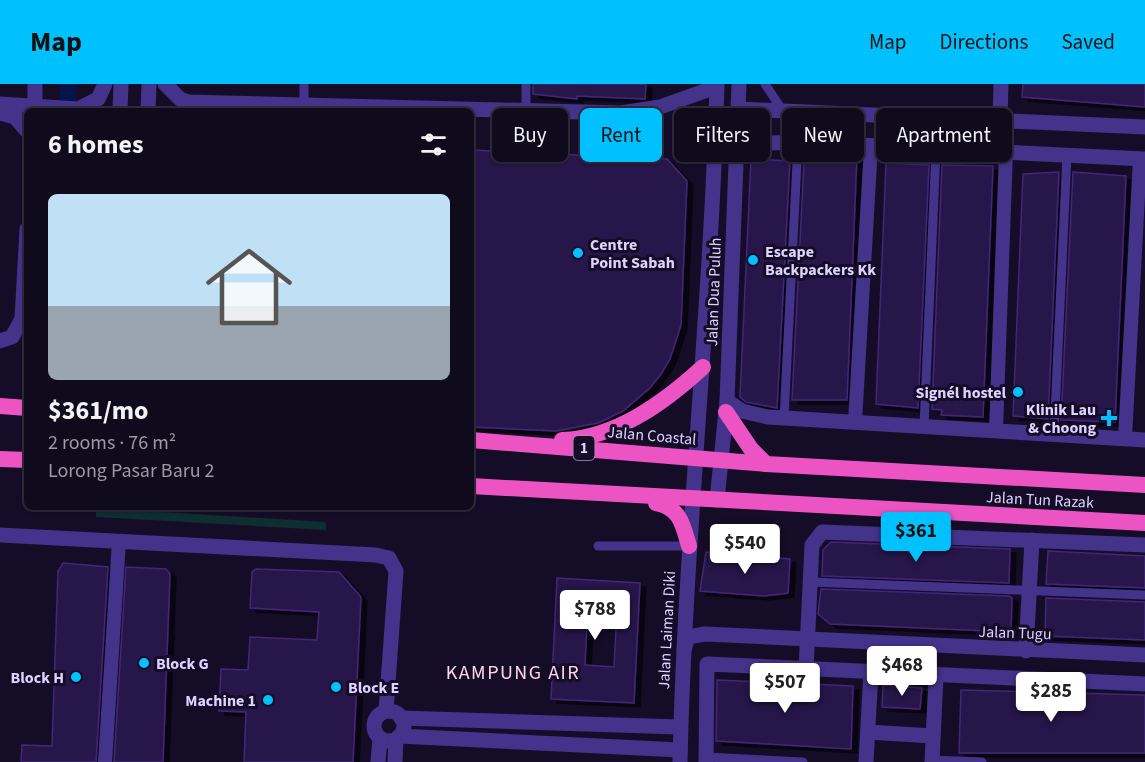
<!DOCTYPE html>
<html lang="en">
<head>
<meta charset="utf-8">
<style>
  :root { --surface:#100a1d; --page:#191326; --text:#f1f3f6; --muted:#9c9aa4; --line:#302b3b; --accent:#00c1fe }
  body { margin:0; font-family:"Source Sans 3",sans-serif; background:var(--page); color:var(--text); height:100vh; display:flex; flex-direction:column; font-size:22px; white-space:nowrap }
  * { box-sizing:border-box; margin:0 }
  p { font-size:20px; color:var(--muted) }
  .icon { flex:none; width:33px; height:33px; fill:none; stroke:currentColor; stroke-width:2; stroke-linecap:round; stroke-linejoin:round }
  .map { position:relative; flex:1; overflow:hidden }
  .details { position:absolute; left:24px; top:24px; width:450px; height:402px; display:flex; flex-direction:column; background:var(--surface); border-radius:9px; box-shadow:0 2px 4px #0004,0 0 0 2px var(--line) }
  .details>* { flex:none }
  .hud { position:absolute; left:492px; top:24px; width:562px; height:54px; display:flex; gap:12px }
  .price { position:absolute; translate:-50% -51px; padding:0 14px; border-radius:6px; background:#fff; color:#222; font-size:20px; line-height:39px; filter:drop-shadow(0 2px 3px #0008) }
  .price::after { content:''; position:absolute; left:50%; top:36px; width:18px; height:14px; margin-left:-9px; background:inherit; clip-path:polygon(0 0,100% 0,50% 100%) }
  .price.selected { background:var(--accent); color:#111 }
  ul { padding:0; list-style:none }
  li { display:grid; align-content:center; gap:12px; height:318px; padding:0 24px }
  li span { display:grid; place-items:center; height:186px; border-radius:9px; color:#555 }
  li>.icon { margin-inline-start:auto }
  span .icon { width:108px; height:108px; fill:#fffc; stroke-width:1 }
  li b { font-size:26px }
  h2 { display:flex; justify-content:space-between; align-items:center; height:72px; padding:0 24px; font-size:26px }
  .tag { padding:0 21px; border-radius:9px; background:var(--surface); box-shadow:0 2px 4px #0004,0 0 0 2px var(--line); font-size:21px; line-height:54px }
  .tag.selected { background:var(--accent); color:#111 }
  header { display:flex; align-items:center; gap:36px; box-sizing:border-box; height:84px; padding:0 30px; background:var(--accent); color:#111 }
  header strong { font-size:28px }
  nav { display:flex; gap:33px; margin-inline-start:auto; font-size:21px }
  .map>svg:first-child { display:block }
  .green { fill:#0f2e32 }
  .water { fill:#051448 }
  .building { fill:#28174a; stroke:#422679; stroke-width:1.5; fill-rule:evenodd; filter:url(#shadow) }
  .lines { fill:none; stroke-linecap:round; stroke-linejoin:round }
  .service { stroke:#43338b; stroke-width:9 }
  .pedestrian { stroke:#43338b; stroke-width:14 }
  .minor { stroke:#43338b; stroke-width:15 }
  .tertiary { stroke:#43338b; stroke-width:15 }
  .trunk { stroke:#ec54c4; stroke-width:16 }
  .poi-dot { fill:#00c1fe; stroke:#150d27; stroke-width:2 }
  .labels { text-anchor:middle; stroke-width:6; stroke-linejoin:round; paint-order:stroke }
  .shield { fill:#150d27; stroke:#a298be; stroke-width:1.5 }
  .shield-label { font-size:15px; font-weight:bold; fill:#ded3ff }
  .poi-label { font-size:16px; font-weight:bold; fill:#ded3ff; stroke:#150d27; text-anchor:start }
  .street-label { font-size:16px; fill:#ded3ff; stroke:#150d27 }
  .quarter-label { font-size:20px; letter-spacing:1.5px; fill:#ffd5ea; stroke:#150d27 }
</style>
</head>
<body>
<header>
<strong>Map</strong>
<nav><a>Map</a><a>Directions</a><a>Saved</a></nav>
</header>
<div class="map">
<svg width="1145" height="678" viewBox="0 0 1145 678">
  <defs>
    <filter id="shadow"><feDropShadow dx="6" dy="4" stdDeviation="0" flood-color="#0009"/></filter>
  </defs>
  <rect width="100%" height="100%" fill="#150d27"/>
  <!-- green -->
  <polygon class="green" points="96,424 326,438 326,446 96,433"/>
  <!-- water -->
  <polygon class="water" points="60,0 77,0 75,27 59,27"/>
  <!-- building -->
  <g class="building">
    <polygon points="533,0 646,0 645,15 577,12 577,15 533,10"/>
    <polygon points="1023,0 1145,0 1145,23 1022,13"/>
    <polygon points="471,66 667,75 687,97 681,241 670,275 661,290 650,304 623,327 598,339 557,347 471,343"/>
    <polygon points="819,69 857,72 847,316 792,316 804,78 818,79"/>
    <polygon points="751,75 790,77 777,324 746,318 740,313"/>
    <polygon points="886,79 929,81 918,324 876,320"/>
    <polygon points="942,81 993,82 983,333 941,331 942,326 932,325"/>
    <polygon points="1059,88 1048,335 1013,332 1023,90"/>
    <polygon points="1073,88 1126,92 1115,338 1061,336"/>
    <polygon points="831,458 1010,465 1009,499 822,492 823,466"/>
    <polygon points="1048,467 1145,472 1145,504 1046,500"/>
    <polygon points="706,468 790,475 788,509 764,512 700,507"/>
    <polygon points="63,479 108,483 96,678 21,678 22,661 52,662 58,487"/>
    <polygon points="126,483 166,485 170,490 163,678 114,678"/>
    <polygon points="256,485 339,488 361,513 353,678 244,678 246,628 219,627 221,585 248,586 250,553 317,556 319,528 250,524 252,488"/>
    <path d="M 557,494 L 640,499 L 634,619 L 551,615 ZM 588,522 L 617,524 L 614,583 L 585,581 Z"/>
    <polygon points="821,505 1009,512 1012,514 1011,548 830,540 818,530"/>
    <polygon points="1046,514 1145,518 1145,556 1045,552"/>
    <polygon points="717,596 853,602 851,665 716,657"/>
    <polygon points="883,601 922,604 920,625 882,623"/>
    <polygon points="961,606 1145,611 1145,669 959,669"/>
  </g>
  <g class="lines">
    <!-- service -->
    <g class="service">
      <polyline points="765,0 783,27"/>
      <polyline points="304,19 304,0"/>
      <polyline points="526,26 526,0"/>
      <polyline points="784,334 798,58"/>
      <polyline points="924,342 936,65"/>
      <polyline points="1054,350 1067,71"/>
      <polyline points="598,462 689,462"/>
      <polyline points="811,498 1145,511"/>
      <polyline points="706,673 803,678"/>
      <polyline points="932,676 982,678"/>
    </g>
    <!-- pedestrian -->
    <g class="pedestrian">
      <polyline points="855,338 871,62"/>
      <polyline points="996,346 1006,68"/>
      <polyline points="1125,354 1140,75"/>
      <polyline points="105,678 119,457"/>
    </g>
    <!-- minor -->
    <g class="minor">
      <polyline points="165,0 180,15 189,18 621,29 660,23 716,3"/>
      <polyline points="0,20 78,25 98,15 105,0"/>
      <polyline points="35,21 35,0"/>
      <polyline points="738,25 1145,43"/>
      <polyline points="120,27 121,0"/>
      <polyline points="148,27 149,0"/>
      <polyline points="0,29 15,33 27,47"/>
      <polyline points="737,60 798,58 1145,75"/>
      <polyline points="999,68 1001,0"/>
      <polyline points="0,257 12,253 22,235 27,145"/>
      <polyline points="727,317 742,327 768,333 1145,356"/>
      <polyline points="0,451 376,471 389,474 396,487 386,627"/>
      <polyline points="1026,567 1032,456"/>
      <polyline points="806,585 812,461 822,448 1145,461"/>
      <circle cx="389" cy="642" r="15"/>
      <polyline points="401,634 680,643"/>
      <polyline points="868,648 933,652"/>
      <polyline points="399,652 680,666"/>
      <polyline points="378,678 380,654"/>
      <polyline points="395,678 396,655"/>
      <polyline points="866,678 871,588"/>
      <polyline points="932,678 936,592"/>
    </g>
    <!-- tertiary -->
    <g class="tertiary">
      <polyline points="717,416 727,317 739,0"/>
      <polyline points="684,566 688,553 705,550 1145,571"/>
      <path d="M 680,678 C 685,452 711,226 717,0"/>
      <polyline points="706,678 707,580 1145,600"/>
    </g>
    <!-- trunk -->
    <g class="trunk">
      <polyline points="0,322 27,324"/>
      <polyline points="726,328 751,365 766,380"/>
      <polyline points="471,356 766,380 1145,401"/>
      <path d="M 562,356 C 616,354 665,318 703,283"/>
      <polyline points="0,375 27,376"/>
      <polyline points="471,402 1145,439"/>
      <path d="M 656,419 C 680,423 683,441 689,462"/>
    </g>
  </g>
  <!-- markers -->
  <g class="poi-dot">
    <circle cx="578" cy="169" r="6"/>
    <circle cx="753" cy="176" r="6"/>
    <circle cx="1018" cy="308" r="6"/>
    <path d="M1106 325h6v6h6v6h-6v6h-6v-6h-6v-6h6z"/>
    <circle cx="144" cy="579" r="6"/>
    <circle cx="76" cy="593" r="6"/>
    <circle cx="336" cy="603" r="6"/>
    <circle cx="268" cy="616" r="6"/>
  </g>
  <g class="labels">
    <!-- shield labels -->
    <rect class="shield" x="573.5" y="352" width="21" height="24" rx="4.5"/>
    <g class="shield-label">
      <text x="584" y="369">1</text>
    </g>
    <!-- poi labels -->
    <g class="poi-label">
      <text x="590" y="166">Centre<tspan x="590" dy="18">Point Sabah</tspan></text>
      <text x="765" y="173">Escape<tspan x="765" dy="18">Backpackers Kk</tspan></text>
      <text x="1006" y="314" text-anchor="end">Signél hostel</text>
      <text x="1096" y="331" text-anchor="end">Klinik Lau<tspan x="1096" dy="18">&amp; Choong</tspan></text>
      <text x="156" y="585">Block G</text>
      <text x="64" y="599" text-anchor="end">Block H</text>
      <text x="348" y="609">Block E</text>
      <text x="256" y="622" text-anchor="end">Machine 1</text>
    </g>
    <!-- street labels -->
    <g class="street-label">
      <text transform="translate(713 208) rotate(-88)" y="6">Jalan Dua Puluh</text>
      <text transform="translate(652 351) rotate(5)" y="6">Jalan Coastal</text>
      <text transform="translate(1040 415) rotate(3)" y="6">Jalan Tun Razak</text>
      <text transform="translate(666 546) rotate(-87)" y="6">Jalan Laiman Diki</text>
      <text transform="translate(1015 548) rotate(2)" y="6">Jalan Tugu</text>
    </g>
    <!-- quarter labels -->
    <g class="quarter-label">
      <text x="513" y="595">KAMPUNG AIR</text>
    </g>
  </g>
</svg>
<b class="price selected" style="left:916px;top:479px">$361</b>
<b class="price" style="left:745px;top:491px">$540</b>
<b class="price" style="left:595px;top:557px">$788</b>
<b class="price" style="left:902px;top:613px">$468</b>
<b class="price" style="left:785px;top:630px">$507</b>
<b class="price" style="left:1051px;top:639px">$285</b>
<div class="hud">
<a class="tag">Buy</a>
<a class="tag selected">Rent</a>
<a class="tag">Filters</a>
<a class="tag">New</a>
<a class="tag">Apartment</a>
</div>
<section class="details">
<h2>6 homes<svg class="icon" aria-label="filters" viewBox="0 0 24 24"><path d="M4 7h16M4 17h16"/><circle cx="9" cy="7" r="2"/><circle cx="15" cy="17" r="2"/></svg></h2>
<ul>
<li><span style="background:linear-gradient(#bfe0f5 60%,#9aa5b1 0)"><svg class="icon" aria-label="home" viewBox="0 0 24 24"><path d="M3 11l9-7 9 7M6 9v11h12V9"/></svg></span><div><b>$361/mo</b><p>2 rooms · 76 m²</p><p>Lorong Pasar Baru 2</p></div></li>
</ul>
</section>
</div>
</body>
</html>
